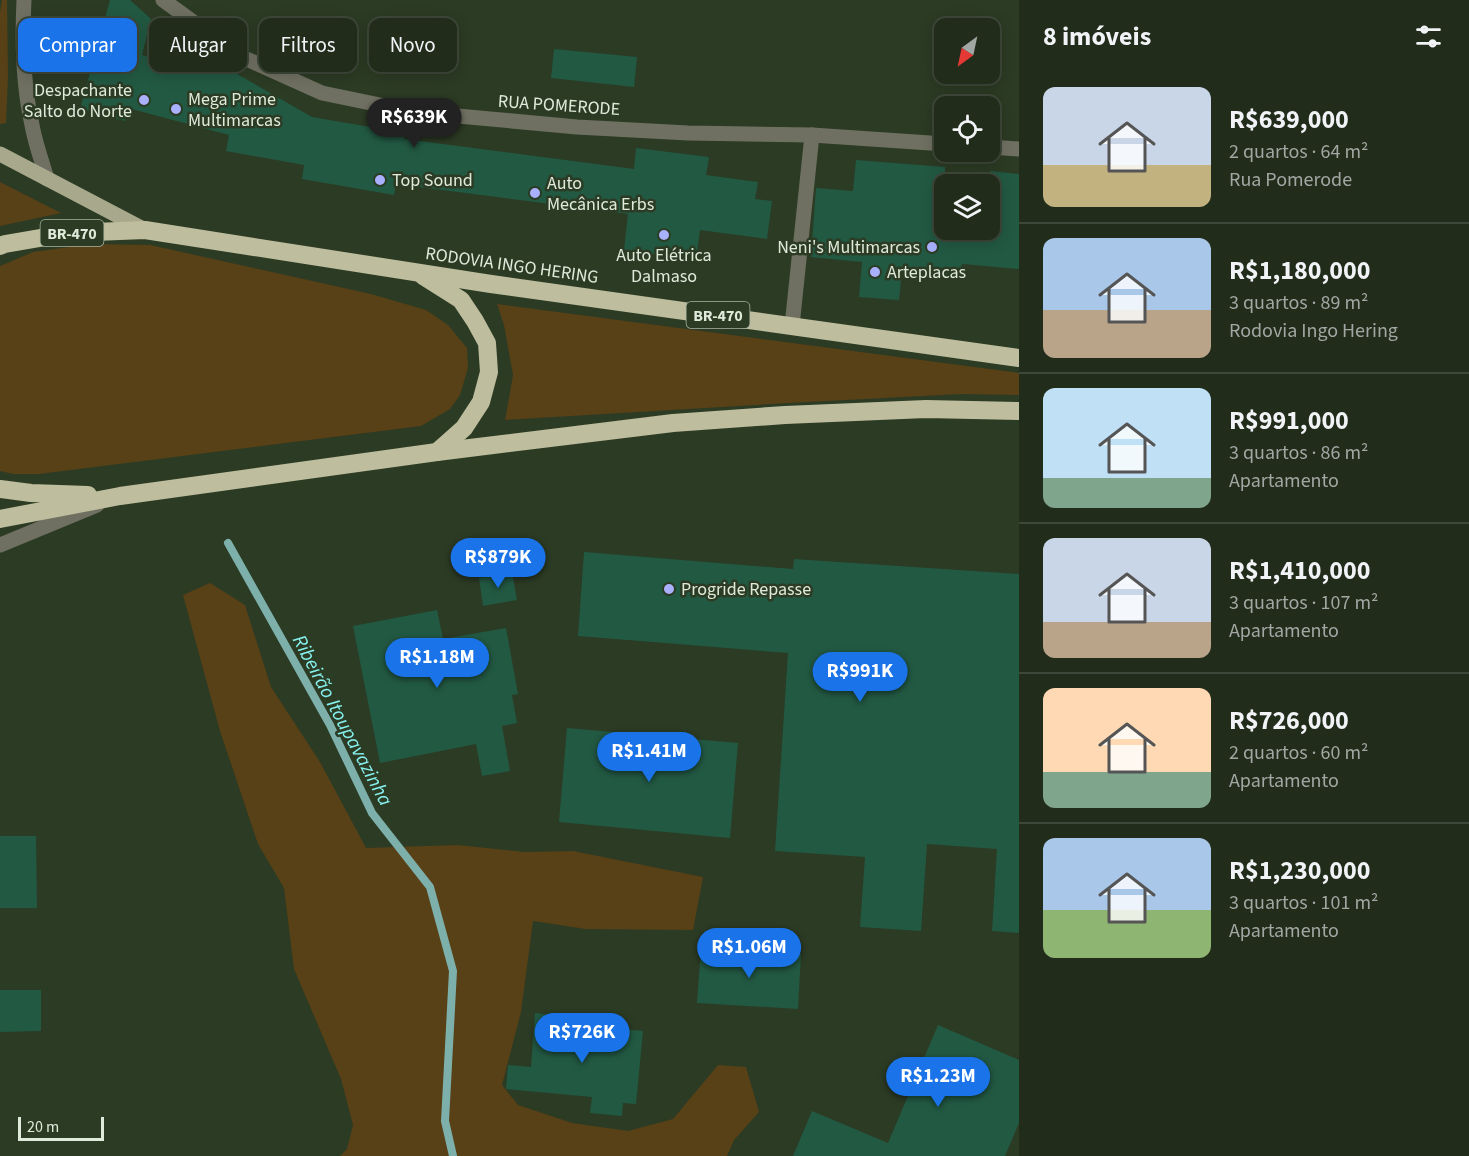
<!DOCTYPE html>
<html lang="pt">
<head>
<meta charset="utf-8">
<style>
  :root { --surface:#212c1b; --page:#2d3828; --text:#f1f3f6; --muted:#a2a7a3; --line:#3e483a; --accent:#1a73e8 }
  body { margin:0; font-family:"Source Sans 3",sans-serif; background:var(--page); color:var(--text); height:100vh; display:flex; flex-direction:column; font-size:22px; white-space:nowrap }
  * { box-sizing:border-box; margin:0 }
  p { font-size:20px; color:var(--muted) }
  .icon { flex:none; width:33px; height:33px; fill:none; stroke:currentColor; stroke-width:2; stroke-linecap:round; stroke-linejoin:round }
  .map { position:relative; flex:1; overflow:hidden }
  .panel { display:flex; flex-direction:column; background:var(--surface); width:450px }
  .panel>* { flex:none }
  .hud { position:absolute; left:18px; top:18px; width:570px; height:54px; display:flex; gap:12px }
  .needle { width:39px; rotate:213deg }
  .buttons { position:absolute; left:934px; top:18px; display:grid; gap:12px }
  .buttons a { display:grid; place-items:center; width:66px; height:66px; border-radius:12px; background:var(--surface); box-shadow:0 3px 15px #0003,0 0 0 2px var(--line); font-size:30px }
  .scale { position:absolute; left:18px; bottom:15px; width:86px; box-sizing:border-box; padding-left:6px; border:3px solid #e0eadb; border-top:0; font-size:16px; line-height:21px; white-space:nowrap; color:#e0eadb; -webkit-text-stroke:4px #2c3b24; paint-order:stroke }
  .price { position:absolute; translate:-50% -51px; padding:0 14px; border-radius:21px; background:var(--accent); color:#fff; font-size:20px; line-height:39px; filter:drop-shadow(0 2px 3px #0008) }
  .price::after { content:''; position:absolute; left:50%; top:36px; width:18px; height:14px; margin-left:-9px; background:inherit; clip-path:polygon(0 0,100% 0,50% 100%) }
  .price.on { background:#222; color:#fff }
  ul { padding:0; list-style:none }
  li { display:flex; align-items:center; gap:18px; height:150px; padding:0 24px }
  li+li { border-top:2px solid var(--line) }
  li span { display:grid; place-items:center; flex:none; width:168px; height:120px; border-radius:12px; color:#555 }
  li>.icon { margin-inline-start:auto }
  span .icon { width:72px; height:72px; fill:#fffc; stroke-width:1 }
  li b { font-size:26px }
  h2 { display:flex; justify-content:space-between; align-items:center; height:72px; padding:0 24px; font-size:26px }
  .pill { padding:0 21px; border-radius:12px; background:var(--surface); box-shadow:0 3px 15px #0003,0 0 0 2px var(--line); font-size:21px; line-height:54px }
  .pill.on { background:var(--accent); color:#fff }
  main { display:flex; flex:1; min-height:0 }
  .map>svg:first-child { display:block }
  .green { fill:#584017 }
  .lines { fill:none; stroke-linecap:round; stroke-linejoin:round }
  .stream { stroke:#7db0aa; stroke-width:8 }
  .building { fill:#225943 }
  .minor { stroke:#707062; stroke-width:15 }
  .major { stroke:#a8a88c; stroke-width:15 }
  .highway { stroke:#bebd9d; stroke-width:18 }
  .poi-dot { fill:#a9b0fc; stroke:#2c3b24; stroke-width:2 }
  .labels { text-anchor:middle; stroke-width:5; stroke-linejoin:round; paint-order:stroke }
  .shield { fill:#2c3b24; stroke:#aab6a4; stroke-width:1.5 }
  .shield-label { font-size:16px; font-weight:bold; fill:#e0eadb }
  .poi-label { font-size:18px; fill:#e0eadb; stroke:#2c3b24; text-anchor:start }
  .street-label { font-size:18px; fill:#e0eadb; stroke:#2c3b24 }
  .water-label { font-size:20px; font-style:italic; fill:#86f1ee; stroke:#2c3b24 }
</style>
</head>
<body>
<main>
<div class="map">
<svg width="1019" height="1156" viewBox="0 0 1019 1156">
  <rect width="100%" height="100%" fill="#2c3b24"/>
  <!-- green -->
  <g class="green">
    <polygon points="2,0 7,0 8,77 6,123 0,124 0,12"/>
    <polygon points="0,182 61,213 0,226"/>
    <polygon points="90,244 150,245 371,294 426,310 448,325 467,348 468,368 460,395 450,409 421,426 39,474 13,474 0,471 0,266 33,252"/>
    <polygon points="497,304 1019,373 1019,395 962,394 788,403 505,420 513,375 504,325"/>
    <polygon points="210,583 245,605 271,687 320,762 366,848 458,845 525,852 573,851 703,877 693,930 586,929 533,921 521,1012 502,1085 518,1105 572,1123 628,1131 673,1119 718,1065 746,1067 759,1112 734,1140 727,1156 340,1156 347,1149 353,1125 341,1079 294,969 284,888 258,844 220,731 183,595"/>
  </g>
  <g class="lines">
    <!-- stream -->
    <polyline class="stream" points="228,543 330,725 372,813 430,887 453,971 445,1121 453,1156"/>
  </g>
  <!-- building -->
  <g class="building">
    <polygon points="110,0 130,0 151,19 142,55 185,66 190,44 239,75 312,117 405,133 404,139 634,169 636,148 709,157 706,175 758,182 755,199 772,201 767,239 700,230 696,260 624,250 628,214 396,184 394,195 302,179 304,165 226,151 229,135 128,108 125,121 80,109"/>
    <polygon points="554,49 637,57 634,87 551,78"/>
    <polygon points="856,160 945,167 945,230 990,230 990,171 1019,174 1019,269 962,264 961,275 902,270 899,300 859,297 862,262 811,257 816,188 853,191"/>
    <polygon points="584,552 793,569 794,559 1019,574 1019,933 992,931 997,849 927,844 921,931 860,927 865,857 775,851 788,653 578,636"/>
    <polygon points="512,572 517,600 483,606 479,578"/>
    <polygon points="437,610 443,639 506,628 518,694 512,695 517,723 502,726 510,771 482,776 476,744 380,763 353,626"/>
    <polygon points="567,728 738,743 730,838 559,822"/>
    <polygon points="0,836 36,836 37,908 0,908"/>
    <polygon points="701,948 801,954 798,1009 697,1003"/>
    <polygon points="0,990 41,990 41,1031 0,1032"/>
    <polygon points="535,1013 561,1016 561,1024 643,1031 636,1104 623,1103 622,1116 590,1113 592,1097 506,1089 508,1065 531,1067"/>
    <polygon points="938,1025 1019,1060 1019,1123 1005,1156 793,1156 812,1111 888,1143"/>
  </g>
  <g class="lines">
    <!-- minor -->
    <g class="minor">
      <path d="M 24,0 C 22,41 23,85 32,125 C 35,143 42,161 47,179"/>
      <polyline points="163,0 240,56 322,93 414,112 577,127 688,133 812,135 945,144"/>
      <polyline points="990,147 1019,149"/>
      <polyline points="792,326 812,135"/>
      <polyline points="0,545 97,505"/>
    </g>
    <!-- major -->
    <polyline class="major" points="0,154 145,230"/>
    <!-- highway -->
    <g class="highway">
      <polyline points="0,246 5,244 69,233 145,230 491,284 1019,358"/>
      <polyline points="423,276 461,300 475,321 487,343 489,372 481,402 464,428 437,452"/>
      <polyline points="0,489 31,493 88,495"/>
      <polyline points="0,519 120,496 437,452 673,423 785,415 926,409 1019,411"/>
    </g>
  </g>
  <!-- markers -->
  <g class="poi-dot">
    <circle cx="144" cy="100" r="6"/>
    <circle cx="176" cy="109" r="6"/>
    <circle cx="380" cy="180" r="6"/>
    <circle cx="535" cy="193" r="6"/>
    <circle cx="664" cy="235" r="6"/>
    <circle cx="932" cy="247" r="6"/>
    <circle cx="875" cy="272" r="6"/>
    <circle cx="669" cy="589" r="6"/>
  </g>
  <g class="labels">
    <!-- shield labels -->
    <g class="shield">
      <rect x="40.5" y="220" width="63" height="26" rx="4.5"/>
      <rect x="686.5" y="302" width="63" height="26" rx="4.5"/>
    </g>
    <g class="shield-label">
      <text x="72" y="239">BR-470</text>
      <text x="718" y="321">BR-470</text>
    </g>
    <!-- poi labels -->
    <g class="poi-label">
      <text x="132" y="96" text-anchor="end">Despachante<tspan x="132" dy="21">Salto do Norte</tspan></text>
      <text x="188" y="105">Mega Prime<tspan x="188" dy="21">Multimarcas</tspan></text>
      <text x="392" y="186">Top Sound</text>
      <text x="547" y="189">Auto<tspan x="547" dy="21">Mecânica Erbs</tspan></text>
      <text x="920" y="253" text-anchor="end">Neni's Multimarcas</text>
      <text x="664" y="261" text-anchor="middle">Auto Elétrica<tspan x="664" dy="21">Dalmaso</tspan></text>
      <text x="887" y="278">Arteplacas</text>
      <text x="681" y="595">Progride Repasse</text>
    </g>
    <!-- street labels -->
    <g class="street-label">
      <text transform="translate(559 105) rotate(4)" y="6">RUA POMERODE</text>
      <text transform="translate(512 265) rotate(8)" y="6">RODOVIA INGO HERING</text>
    </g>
    <!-- water labels -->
    <g class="water-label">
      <text transform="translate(343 720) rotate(62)" y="7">Ribeirão Itoupavazinha</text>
    </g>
  </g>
</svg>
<div class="buttons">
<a><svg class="needle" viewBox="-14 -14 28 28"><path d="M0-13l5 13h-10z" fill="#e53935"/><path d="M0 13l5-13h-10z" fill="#a2a7a3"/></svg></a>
<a><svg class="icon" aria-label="locate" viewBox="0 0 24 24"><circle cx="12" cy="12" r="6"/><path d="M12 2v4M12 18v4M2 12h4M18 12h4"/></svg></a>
<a><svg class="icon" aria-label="layers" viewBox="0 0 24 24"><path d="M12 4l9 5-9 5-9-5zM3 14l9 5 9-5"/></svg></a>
</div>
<div class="scale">20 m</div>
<b class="price on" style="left:414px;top:149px">R$639K</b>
<b class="price" style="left:498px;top:589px">R$879K</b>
<b class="price" style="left:437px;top:689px">R$1.18M</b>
<b class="price" style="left:860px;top:703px">R$991K</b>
<b class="price" style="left:649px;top:783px">R$1.41M</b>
<b class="price" style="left:749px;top:979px">R$1.06M</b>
<b class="price" style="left:582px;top:1064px">R$726K</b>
<b class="price" style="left:938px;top:1108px">R$1.23M</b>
<div class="hud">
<a class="pill on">Comprar</a>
<a class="pill">Alugar</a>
<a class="pill">Filtros</a>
<a class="pill">Novo</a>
</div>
</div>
<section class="panel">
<h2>8 imóveis<svg class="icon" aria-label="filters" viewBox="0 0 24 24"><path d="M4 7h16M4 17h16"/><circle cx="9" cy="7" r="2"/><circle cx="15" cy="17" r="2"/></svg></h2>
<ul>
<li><span style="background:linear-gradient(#c9d6e8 65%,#c2b280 0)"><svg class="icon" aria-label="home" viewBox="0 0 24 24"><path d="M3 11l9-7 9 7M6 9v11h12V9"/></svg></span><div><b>R$639,000</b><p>2 quartos · 64 m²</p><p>Rua Pomerode</p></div></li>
<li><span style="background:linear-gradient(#a9c7e8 60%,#b9a48a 0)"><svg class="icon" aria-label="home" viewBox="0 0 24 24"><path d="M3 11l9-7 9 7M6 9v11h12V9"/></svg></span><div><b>R$1,180,000</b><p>3 quartos · 89 m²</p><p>Rodovia Ingo Hering</p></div></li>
<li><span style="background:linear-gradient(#bfe0f5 75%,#7fa58c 0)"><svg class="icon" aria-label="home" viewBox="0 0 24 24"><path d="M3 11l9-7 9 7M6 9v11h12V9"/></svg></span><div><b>R$991,000</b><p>3 quartos · 86 m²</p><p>Apartamento</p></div></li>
<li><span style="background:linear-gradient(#c9d6e8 70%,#b9a48a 0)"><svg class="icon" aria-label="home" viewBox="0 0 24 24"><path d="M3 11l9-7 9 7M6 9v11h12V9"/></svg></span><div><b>R$1,410,000</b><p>3 quartos · 107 m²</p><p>Apartamento</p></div></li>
<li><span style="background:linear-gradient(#ffd9b3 70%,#7fa58c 0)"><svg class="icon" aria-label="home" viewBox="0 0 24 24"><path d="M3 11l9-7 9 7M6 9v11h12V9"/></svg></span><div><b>R$726,000</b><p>2 quartos · 60 m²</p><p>Apartamento</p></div></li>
<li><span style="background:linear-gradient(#a9c7e8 60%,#8fb573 0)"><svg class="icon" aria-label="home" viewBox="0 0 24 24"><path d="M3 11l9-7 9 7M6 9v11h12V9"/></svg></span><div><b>R$1,230,000</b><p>3 quartos · 101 m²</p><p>Apartamento</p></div></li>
</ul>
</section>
</main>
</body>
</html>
